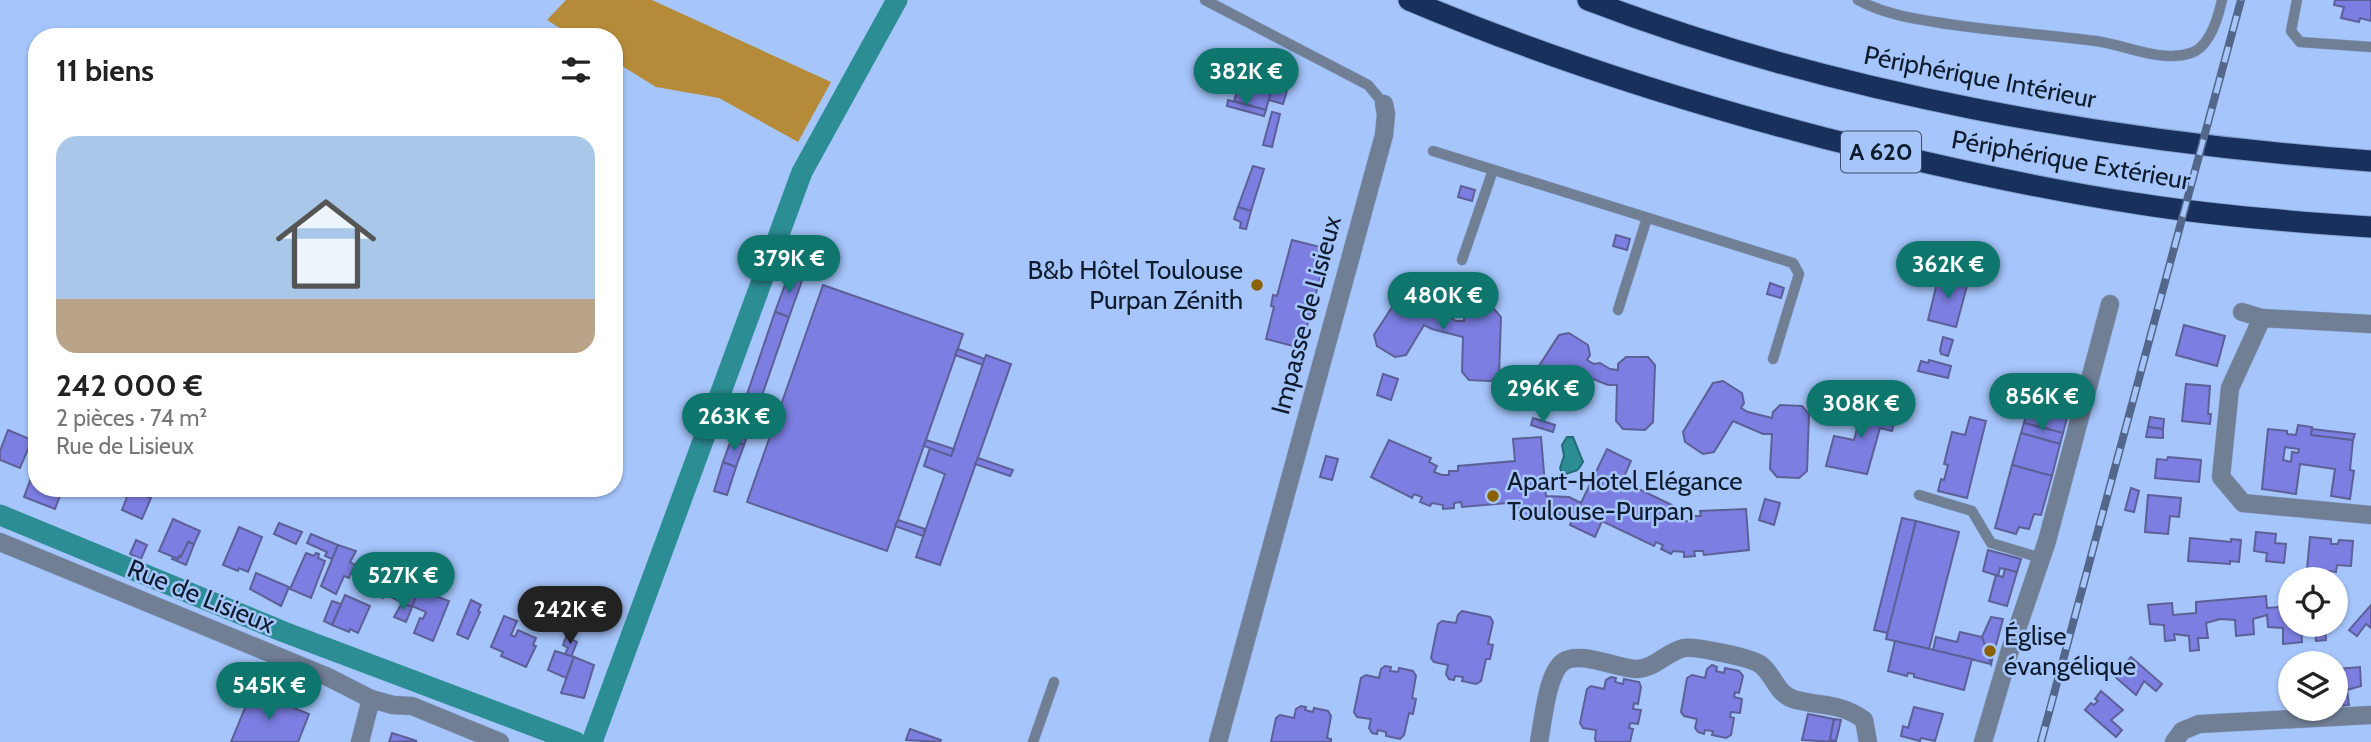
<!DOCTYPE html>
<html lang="fr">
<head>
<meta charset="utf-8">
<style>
  :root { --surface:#fff; --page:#f2f2f2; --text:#222; --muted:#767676; --line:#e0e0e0; --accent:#0f766e }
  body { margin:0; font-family:Cabin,sans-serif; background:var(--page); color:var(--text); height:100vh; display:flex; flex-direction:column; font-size:26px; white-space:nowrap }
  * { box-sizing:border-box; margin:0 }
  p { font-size:23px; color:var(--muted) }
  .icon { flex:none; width:38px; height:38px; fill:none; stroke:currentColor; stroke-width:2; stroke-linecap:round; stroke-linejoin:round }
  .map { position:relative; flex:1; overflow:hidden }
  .panel { position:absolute; left:28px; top:28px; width:595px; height:469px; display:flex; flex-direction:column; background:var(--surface); border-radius:28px; box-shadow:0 2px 5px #0004 }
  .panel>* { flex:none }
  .controls { position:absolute; left:2278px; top:567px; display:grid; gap:14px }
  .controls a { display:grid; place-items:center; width:70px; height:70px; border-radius:50%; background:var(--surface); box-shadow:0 2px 5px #0004; font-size:35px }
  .price { position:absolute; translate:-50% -60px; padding:0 16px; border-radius:24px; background:var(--accent); color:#fff; font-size:23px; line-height:46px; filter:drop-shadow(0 2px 4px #0008) }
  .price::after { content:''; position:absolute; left:50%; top:42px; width:21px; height:16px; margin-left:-10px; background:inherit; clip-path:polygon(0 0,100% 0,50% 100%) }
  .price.current { background:#222; color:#fff }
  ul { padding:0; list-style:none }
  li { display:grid; align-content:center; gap:14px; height:371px; padding:0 28px }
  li+li { border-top:2px solid var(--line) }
  li span { display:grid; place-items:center; height:217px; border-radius:21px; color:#555 }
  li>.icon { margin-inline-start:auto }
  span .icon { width:126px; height:126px; fill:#fffc; stroke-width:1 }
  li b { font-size:30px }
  h2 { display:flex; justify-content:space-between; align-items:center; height:84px; padding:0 28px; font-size:30px }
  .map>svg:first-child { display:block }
  .green { fill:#b58b39 }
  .water { fill:#2c8e94; stroke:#236c75; stroke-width:2 }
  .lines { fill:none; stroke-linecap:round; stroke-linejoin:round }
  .canal { stroke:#2c8e94; stroke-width:21 }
  .building { fill:#7c7ee1; stroke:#5d6096; stroke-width:2; fill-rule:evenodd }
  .service-casing { stroke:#87a3d2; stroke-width:11 }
  .minor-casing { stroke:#87a3d2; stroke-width:19 }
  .tertiary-casing { stroke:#87a3d2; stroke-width:19 }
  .motorway-casing { stroke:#87a3d2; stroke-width:23 }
  .service { stroke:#717f95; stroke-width:10 }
  .minor { stroke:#717f95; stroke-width:18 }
  .tertiary { stroke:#717f95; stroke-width:18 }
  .motorway { stroke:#17305c; stroke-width:21 }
  .rail-casing { stroke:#526789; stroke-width:8 }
  .rail { stroke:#a5c5fb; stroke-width:5; stroke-dasharray:16; stroke-linecap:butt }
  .poi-dot { fill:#8a6201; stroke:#a5c5fb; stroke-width:2.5 }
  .labels { text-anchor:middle; stroke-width:5; stroke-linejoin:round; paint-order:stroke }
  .shield { fill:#a5c5fb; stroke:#3c4e6c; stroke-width:2 }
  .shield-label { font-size:24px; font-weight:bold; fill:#0f1b2e }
  .street-label { font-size:26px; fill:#0f1b2e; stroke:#a5c5fb }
  .poi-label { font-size:26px; fill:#0f1b2e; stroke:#a5c5fb; text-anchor:start }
</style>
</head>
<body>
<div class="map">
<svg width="2371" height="742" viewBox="0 0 2371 742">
  <rect width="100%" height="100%" fill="#a5c5fb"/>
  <!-- green -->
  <polygon class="green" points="566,0 652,0 831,82 798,142 719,98 656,87 614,61 614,37 574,37 547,20"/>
  <!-- water -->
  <polygon class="water" points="1567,437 1573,437 1583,462 1578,470 1566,474 1562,473 1560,468 1564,456 1562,445"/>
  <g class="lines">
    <!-- canal -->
    <g class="canal">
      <polyline points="0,515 284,632 576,742"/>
      <polyline points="592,742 802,172 897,0"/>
    </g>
  </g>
  <!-- building -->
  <g class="building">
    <polygon points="2335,0 2371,0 2371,21 2360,18 2359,22 2341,18 2344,7 2334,5"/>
    <polygon points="1245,63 1276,72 1266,110 1234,101"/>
    <polygon points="1276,72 1291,77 1283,104 1269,100"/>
    <polygon points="1228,100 1266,110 1264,116 1227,106"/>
    <polygon points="1272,112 1280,114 1272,147 1263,145"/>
    <polygon points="1253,166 1264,169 1251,211 1238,207"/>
    <polygon points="1461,186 1475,190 1472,201 1458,197"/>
    <polygon points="1238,207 1251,211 1246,229 1240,228 1241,222 1234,219"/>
    <polygon points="1616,235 1630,239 1627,250 1613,246"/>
    <polygon points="1292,240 1328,249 1301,348 1266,339 1274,307 1271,306 1273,295 1277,296"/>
    <polygon points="789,274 803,278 789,317 775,312"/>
    <polygon points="1939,275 1968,282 1956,327 1928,320"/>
    <polygon points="1770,283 1784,288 1781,298 1767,294"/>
    <polygon points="1415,284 1433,296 1436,306 1433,311 1440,315 1446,315 1456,321 1464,321 1464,315 1472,308 1494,309 1501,317 1499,374 1491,381 1469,380 1462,372 1463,337 1432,329 1424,325 1406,355 1395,357 1377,346 1374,335 1405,287"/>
    <polygon points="823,285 963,334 887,551 747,502"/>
    <polygon points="775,312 789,317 756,413 742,409"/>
    <polygon points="2184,325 2225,336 2217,366 2176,355"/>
    <polygon points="1569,333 1588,345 1590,355 1587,360 1594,364 1600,363 1610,369 1618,370 1618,364 1626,357 1648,357 1655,365 1653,422 1645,430 1623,429 1616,421 1617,385 1608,385 1578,373 1560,403 1549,405 1531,394 1528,383 1559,335"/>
    <polygon points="1943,337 1953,340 1948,356 1941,354 1940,350"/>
    <polygon points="958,349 985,359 983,365 955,355"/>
    <polygon points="986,355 1011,364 940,565 916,557 945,474 924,466 930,448 951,456"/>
    <polygon points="1929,360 1951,366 1948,378 1918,371 1921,361 1928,363"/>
    <polygon points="1383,374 1398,379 1391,400 1377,395"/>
    <polygon points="1723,381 1742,393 1744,403 1741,408 1748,412 1772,418 1773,412 1780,405 1802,406 1809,414 1807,471 1799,478 1777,477 1770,469 1772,434 1763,434 1733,421 1714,452 1703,454 1685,442 1683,432 1713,383"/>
    <polygon points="2034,384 2050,388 2051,385 2057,387 2057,390 2073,394 2063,433 2024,423"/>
    <polygon points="2186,384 2210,386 2208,414 2211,414 2210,424 2182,421"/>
    <polygon points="1864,403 1897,411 1892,431 1880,428 1867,474 1826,466 1834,436 1854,440"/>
    <polygon points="742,409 756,413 749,431 736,426"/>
    <polygon points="1970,417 1986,421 1967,498 1938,491 1941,479 1944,480 1948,465 1944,464 1952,432 1965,435"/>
    <polygon points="2150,417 2164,419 2163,429 2148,427"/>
    <polygon points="1533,418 1555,425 1553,432 1531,425"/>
    <polygon points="2024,423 2063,433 2060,444 2021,433"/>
    <path d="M 2298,425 L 2312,427 L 2311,435 L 2353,440 L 2350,470 L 2354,471 L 2350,499 L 2331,496 L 2335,469 L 2300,464 L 2296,494 L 2262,489 L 2268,429 L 2287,431 L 2287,434 L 2296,435 ZM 2285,447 L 2299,449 L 2298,453 L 2292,452 L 2291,462 L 2283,460 Z"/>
    <polygon points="736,426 749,431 744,445 731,440"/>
    <polygon points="2148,427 2163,429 2163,438 2146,437"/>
    <polygon points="2312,429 2355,434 2353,440 2311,435"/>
    <polygon points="8,430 32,440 20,468 0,460 0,451"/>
    <polygon points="2021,433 2060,444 2052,476 2012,465"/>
    <polygon points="1541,437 1546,496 1569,497 1581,503 1607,449 1631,461 1622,481 1674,506 1672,510 1680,514 1678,518 1685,521 1692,521 1692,516 1701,516 1700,511 1746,509 1749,550 1704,555 1703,551 1694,551 1695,556 1684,557 1684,552 1673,551 1671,554 1661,549 1663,545 1656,542 1654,546 1602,521 1595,537 1570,525 1572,520 1564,516 1554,514 1547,515 1547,518 1520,520 1519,502 1462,507 1461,502 1454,503 1454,508 1443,509 1443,505 1432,503 1430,506 1420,502 1422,497 1414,494 1412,498 1371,477 1389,440 1431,458 1429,462 1437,466 1434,472 1442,475 1449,475 1449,471 1458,471 1458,466 1515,461 1513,439"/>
    <polygon points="731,440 744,445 736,467 723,462"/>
    <polygon points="926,440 954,449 951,456 924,446"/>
    <polygon points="1326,456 1338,459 1332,480 1320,477"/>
    <polygon points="2168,457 2201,460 2199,482 2155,478 2157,459 2167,460"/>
    <polygon points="978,458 1013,470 1010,476 975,464"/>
    <polygon points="723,462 736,467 727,495 714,491"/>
    <polygon points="2012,465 2052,476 2041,515 2034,514 2029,529 2019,527 2016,534 1995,528"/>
    <polygon points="33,473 37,475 37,488 63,488 55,509 24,497"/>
    <polygon points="120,488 148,488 145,496 151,498 142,519 122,510 127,497 118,493"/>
    <polygon points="2131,488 2139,491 2134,512 2125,510"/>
    <polygon points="2148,495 2181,498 2179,517 2170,516 2168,534 2145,532"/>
    <polygon points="1765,499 1780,503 1774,525 1759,520"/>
    <polygon points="1902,518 1916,521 1888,633 1874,630"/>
    <polygon points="173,519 200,531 194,544 188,542 181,557 179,556 178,559 159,551"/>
    <polygon points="898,520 925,529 923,536 895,526"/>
    <polygon points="1916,521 1959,532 1929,649 1886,639"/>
    <polygon points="279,523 302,532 296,544 274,534"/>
    <polygon points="239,527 262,537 248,572 239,568 238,571 223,565"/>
    <polygon points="2256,532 2276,534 2275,543 2286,544 2284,563 2266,561 2267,553 2254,551"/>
    <polygon points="311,534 338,545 332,559 325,556 327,552 307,543"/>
    <polygon points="2310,537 2331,539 2331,544 2338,544 2339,540 2353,541 2351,566 2337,565 2336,572 2307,569"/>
    <polygon points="2190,538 2231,542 2231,539 2241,540 2239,562 2230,561 2230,564 2188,561"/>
    <polygon points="136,540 147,545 141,559 130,554"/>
    <polygon points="188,542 194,544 186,565 172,559 174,557 178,559 179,556 181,557"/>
    <polygon points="338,545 356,551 350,562 355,565 349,578 344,576 336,594 321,586"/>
    <polygon points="1988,550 2021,559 2017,572 2000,568 1998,576 1983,571"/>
    <polygon points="306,553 314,556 316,553 319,554 318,558 325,561 311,598 290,589"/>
    <polygon points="390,563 404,572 406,570 424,578 418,591 402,582 393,598 385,594 383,598 374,594"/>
    <polygon points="2005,569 2017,572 2007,606 1989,601 1996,575 2003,577"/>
    <polygon points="256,573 289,587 281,606 250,589"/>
    <polygon points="402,582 418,591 412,607 393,598"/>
    <polygon points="419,590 449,601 433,641 414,633 420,618 423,619 426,612 412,606"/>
    <polygon points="345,595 370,606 358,633 350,629 349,632 332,625"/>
    <polygon points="2266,596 2267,608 2291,606 2291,625 2308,625 2301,627 2302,642 2283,644 2283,628 2268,627 2267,615 2253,619 2254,634 2236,636 2235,620 2220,619 2206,623 2208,638 2198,638 2199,650 2190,651 2189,636 2174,634 2175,640 2165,641 2164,625 2150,624 2148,605 2172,603 2173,615 2196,613 2196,602"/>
    <polygon points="471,600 481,605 478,611 480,612 468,639 457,634"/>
    <polygon points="332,601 341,604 332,625 324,621"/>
    <polygon points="402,603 412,607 406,622 394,617"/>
    <polygon points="2371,605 2371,628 2366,624 2357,636 2349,630"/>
    <polygon points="1462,611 1490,617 1493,622 1488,644 1493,645 1490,659 1486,659 1481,681 1476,684 1462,681 1463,677 1455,676 1454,680 1449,679 1446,674 1448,665 1434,662 1431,658 1438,624 1442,621 1456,623 1458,615"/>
    <polygon points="504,616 517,621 511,635 515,637 518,630 536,638 533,645 536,646 526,667 501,656 503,652 491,647"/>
    <polygon points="1991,617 2003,619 1991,664 1982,637"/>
    <polygon points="2315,625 2330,625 2325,625 2326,640 2316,641"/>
    <polygon points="1960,632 1982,637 1991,664 1933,650 1936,637 1957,642"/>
    <polygon points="566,637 577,642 571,657 565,654 568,648 563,645"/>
    <polygon points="1895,641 1972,659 1964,690 1914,677 1914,674 1908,673 1907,676 1888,671"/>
    <polygon points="555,651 574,657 566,678 548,670"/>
    <polygon points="574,657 594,665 584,698 561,693"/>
    <polygon points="2131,657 2162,684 2156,691 2144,681 2136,695 2114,676 2121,668 2124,671 2127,667 2125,664"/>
    <polygon points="1712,665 1717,667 1716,671 1724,673 1725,668 1739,671 1743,676 1739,693 1735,692 1734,697 1742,699 1740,713 1731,712 1730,717 1734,718 1731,735 1726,738 1712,735 1713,731 1705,730 1704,734 1698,732 1695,728 1697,719 1684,716 1681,712 1687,678 1692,675 1705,678 1707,669"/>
    <polygon points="1385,666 1391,667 1390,671 1398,672 1399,668 1413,671 1416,676 1412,698 1416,699 1413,714 1409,713 1404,735 1400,739 1386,736 1386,732 1378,730 1377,734 1372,733 1369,728 1371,719 1357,717 1354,712 1361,678 1366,675 1379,678 1381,669"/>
    <polygon points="2360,667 2361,686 2347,690 2349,705 2339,706 2336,669"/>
    <polygon points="1611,677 1616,678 1615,682 1623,684 1624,679 1639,682 1641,687 1638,704 1634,703 1633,709 1641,710 1638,724 1630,723 1629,728 1633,729 1630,742 1596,742 1595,739 1596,730 1583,728 1580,723 1587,689 1591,686 1604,689 1606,680"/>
    <polygon points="252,691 309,714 298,742 231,742"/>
    <polygon points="2101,691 2123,710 2111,720 2122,730 2116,737 2085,710 2091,703 2094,705 2098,701 2095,699"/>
    <polygon points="1301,706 1306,707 1305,710 1313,712 1314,708 1328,711 1331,716 1327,738 1331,739 1331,742 1271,742 1276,718 1280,715 1294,718 1296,709"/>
    <polygon points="1914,707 1943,714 1935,741 1921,738 1920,741 1901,736 1903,726 1908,728"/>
    <polygon points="1808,714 1834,719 1830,740 1836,742 1802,740"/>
    <polygon points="1834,719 1841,720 1836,741 1830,740"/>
    <polygon points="910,729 941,740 940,742 906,740"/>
    <polygon points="392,733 417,741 389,742"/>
  </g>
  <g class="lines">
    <!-- service casing -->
    <g class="service-casing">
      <g id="service">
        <polyline points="1205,0 1368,85 1384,104"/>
        <path d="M 1858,0 C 1882,13 1909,18 1935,22 C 1989,31 2042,34 2096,41 C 2126,45 2161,63 2191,53 C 2210,47 2218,18 2222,0"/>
        <polyline points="2297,0 2291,31 2300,42 2371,47"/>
        <polyline points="1433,151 1793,263 1799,274 1773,359"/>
        <polyline points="1462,260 1493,170"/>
        <polyline points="1618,310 1647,218"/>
        <polyline points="1919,495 1972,511 1991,543 2041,558"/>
        <polyline points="1033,742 1054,682"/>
      </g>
    </g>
    <!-- minor casing -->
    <g class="minor-casing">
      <g id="minor">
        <polyline points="2242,312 2262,318 2371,324"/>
        <polyline points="2262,318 2230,388 2221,477 2243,503 2371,515"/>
        <polyline points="360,742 371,699"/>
        <polyline points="1218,742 1384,135 1386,114 1384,104"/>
        <path d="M 1539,742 C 1543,722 1547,673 1563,662 C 1579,650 1616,668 1636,669 C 1655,669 1666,652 1684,648 C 1695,646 1753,658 1761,665 C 1774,675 1776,693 1793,699 C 1820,707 1840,702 1864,720 L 1868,742"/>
        <polyline points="1983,742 2010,650 2047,541 2110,304"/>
        <polyline points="2174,742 2182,731 2199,724 2371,715"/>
      </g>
    </g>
    <!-- tertiary casing -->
    <g class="tertiary-casing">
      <polyline id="tertiary" points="0,542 328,677 371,699 393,705 412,706 500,742"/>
    </g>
    <!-- motorway casing -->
    <g class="motorway-casing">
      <g id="motorway">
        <path d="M 1409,0 C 1544,57 1682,101 1824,138 C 1928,164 2033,188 2140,204 C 2216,216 2294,222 2371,227"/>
        <path d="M 1588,0 C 1833,94 2110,142 2371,161"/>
      </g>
    </g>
    <!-- service -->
    <use href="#service" class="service"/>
    <!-- minor -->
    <use href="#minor" class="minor"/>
    <!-- tertiary -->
    <use href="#tertiary" class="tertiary"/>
    <!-- motorway -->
    <use href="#motorway" class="motorway"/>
    <!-- rail casing -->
    <g class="rail-casing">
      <polyline id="rail" points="2041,742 2241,0"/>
    </g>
    <!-- rail -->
    <use href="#rail" class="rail"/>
  </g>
  <!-- markers -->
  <g class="poi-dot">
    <circle cx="1257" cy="285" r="7"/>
    <circle cx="1493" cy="496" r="7"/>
    <circle cx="1990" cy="651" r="7"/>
  </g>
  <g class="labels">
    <!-- shield labels -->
    <rect class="shield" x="1841" y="131.5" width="80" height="41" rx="5"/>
    <g class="shield-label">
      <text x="1881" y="160">A 620</text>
    </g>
    <!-- street labels -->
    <g class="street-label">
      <text transform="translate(1980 77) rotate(11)" y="9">Périphérique Intérieur</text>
      <text transform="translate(2071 160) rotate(10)" y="9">Périphérique Extérieur</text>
      <text transform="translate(1306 315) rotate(-75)" y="9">Impasse de Lisieux</text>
      <text transform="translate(201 596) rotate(22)" y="9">Rue de Lisieux</text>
    </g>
    <!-- poi labels -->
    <g class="poi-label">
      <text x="1243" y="279" text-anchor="end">B&amp;b Hôtel Toulouse<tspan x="1243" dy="30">Purpan Zénith</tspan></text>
      <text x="1507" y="490">Apart-Hotel Elégance<tspan x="1507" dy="30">Toulouse-Purpan</tspan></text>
      <text x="2004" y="645">Église<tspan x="2004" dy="30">évangélique</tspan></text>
    </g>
  </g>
</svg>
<div class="controls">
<a><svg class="icon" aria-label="locate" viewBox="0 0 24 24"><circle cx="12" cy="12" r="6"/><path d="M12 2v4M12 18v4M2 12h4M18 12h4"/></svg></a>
<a><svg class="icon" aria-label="layers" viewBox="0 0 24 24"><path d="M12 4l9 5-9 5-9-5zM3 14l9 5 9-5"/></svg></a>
</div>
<b class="price" style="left:1246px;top:108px">382K €</b>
<b class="price" style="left:789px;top:295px">379K €</b>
<b class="price" style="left:1948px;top:301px">362K €</b>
<b class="price" style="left:1443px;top:332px">480K €</b>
<b class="price" style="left:1543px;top:425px">296K €</b>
<b class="price" style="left:2042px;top:433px">856K €</b>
<b class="price" style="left:1861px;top:440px">308K €</b>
<b class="price" style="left:734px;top:453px">263K €</b>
<b class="price" style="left:403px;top:612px">527K €</b>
<b class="price current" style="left:570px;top:646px">242K €</b>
<b class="price" style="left:269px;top:722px">545K €</b>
<section class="panel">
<h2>11 biens<svg class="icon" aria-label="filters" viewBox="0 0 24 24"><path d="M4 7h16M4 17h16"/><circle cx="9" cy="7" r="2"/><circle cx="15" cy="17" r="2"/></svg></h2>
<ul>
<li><span style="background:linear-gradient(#a9c7e8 75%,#b9a48a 0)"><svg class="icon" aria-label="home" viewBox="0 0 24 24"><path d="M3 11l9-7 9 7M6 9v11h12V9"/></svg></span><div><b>242 000 €</b><p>2 pièces · 74 m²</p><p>Rue de Lisieux</p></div></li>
</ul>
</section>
</div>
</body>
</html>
